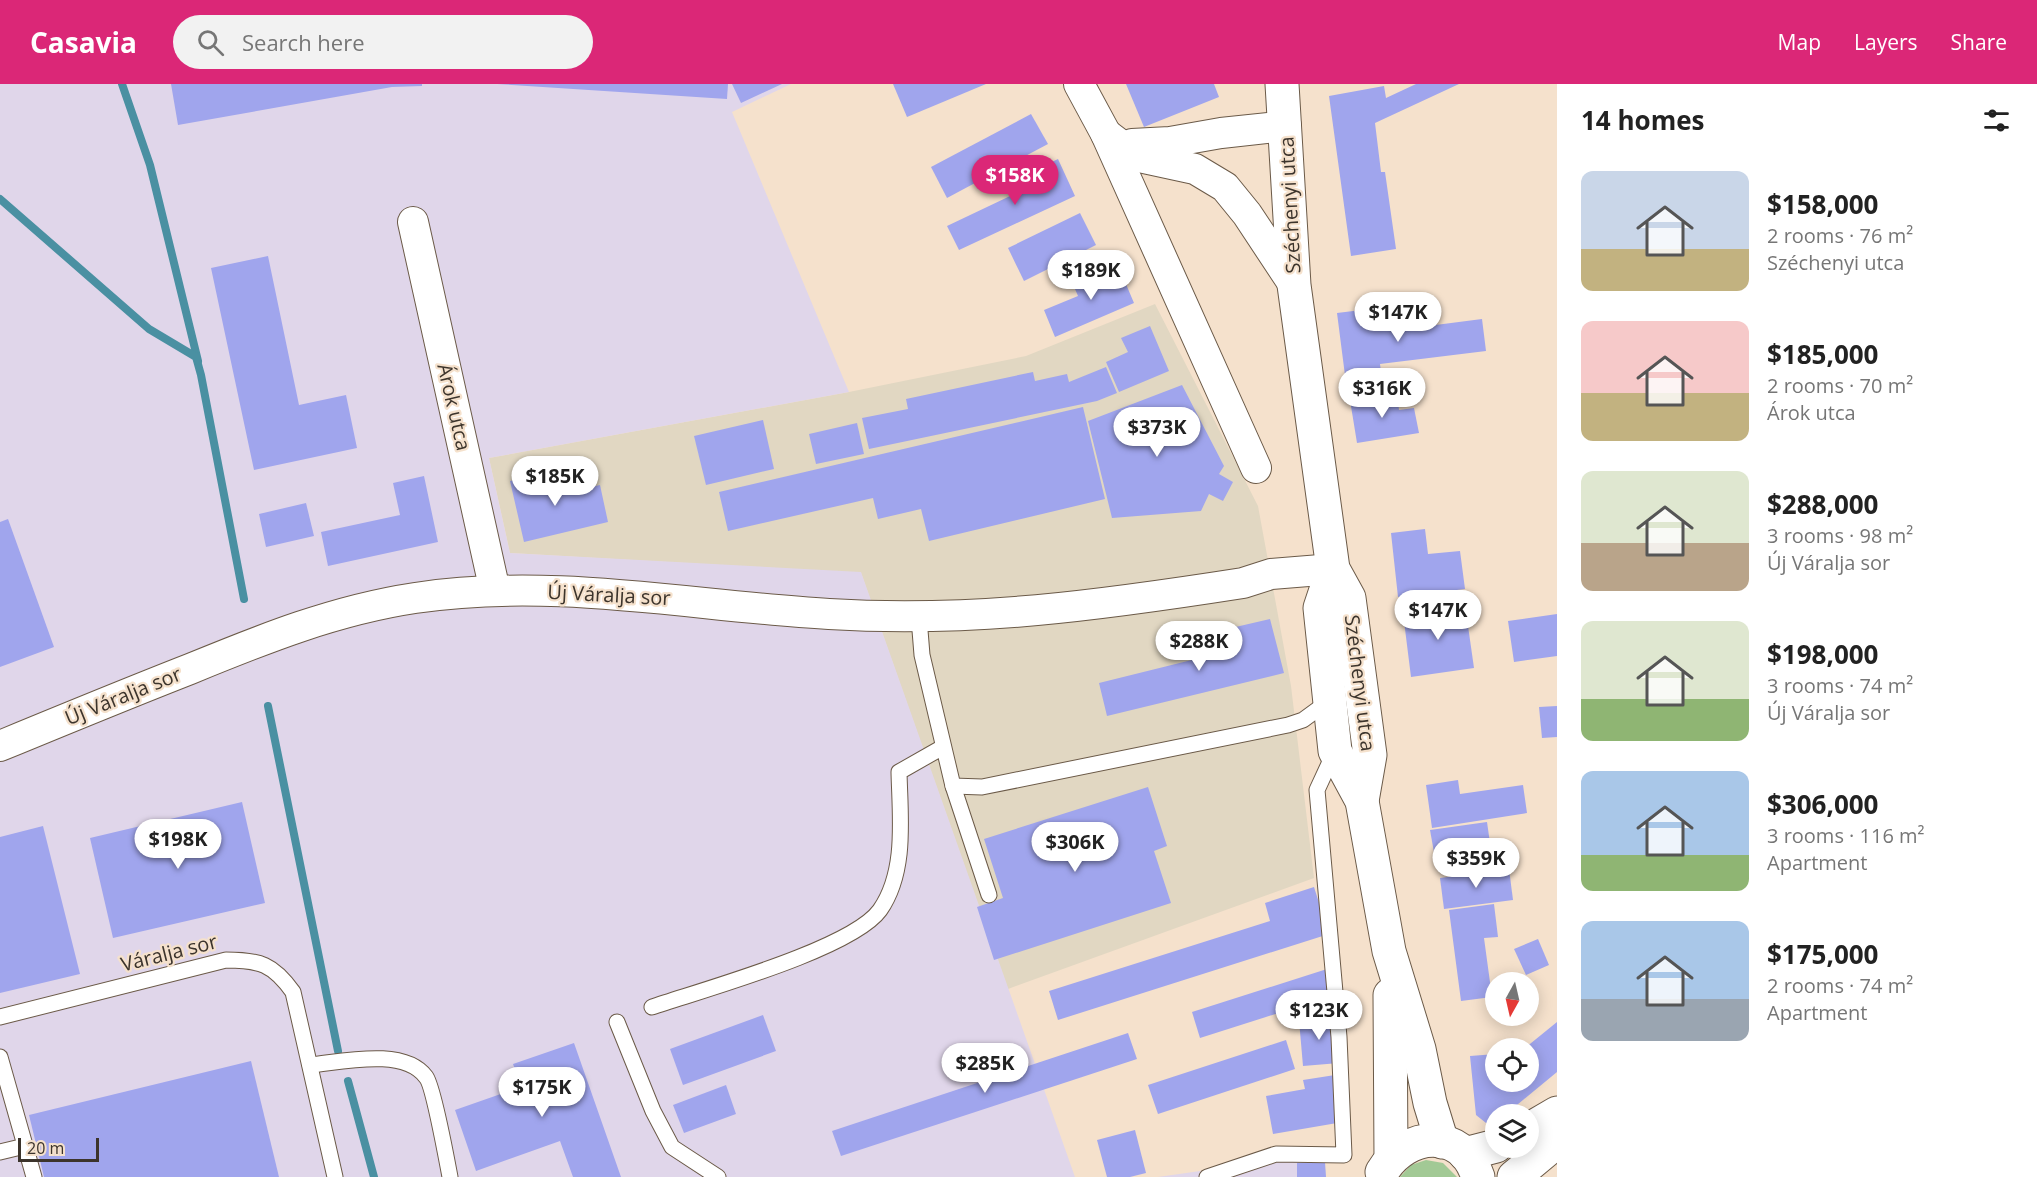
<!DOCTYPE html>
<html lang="en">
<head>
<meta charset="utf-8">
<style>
  :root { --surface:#fff; --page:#f2f2f2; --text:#222; --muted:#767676; --accent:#db2777 }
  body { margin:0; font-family:"Open Sans",sans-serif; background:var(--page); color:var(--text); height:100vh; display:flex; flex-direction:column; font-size:22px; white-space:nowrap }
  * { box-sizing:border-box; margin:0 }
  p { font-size:20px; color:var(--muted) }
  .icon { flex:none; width:33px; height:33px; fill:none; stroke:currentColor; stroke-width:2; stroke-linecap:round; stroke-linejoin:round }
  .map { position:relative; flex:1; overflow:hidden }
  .panel { display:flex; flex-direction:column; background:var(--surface); width:480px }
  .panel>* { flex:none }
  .needle { width:39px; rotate:188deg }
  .fabs { position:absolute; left:1485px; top:888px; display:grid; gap:12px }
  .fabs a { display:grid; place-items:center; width:54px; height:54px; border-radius:50%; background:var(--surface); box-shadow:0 3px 15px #0003; font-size:30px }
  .scale { position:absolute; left:18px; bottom:15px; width:81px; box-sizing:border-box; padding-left:6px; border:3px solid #3c342c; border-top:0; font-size:16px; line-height:21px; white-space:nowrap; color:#3c342c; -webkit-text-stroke:4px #f5e1cc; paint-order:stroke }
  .price { position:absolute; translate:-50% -51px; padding:0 14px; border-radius:21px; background:#fff; color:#222; font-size:20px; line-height:39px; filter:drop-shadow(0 2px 3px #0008) }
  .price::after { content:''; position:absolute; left:50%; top:36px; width:18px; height:14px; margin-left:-9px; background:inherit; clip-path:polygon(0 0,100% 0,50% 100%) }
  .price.on { background:var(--accent); color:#fff }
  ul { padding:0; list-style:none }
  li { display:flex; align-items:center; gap:18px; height:150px; padding:0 24px }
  li span { display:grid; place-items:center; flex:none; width:168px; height:120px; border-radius:12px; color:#555 }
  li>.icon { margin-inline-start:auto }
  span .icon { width:72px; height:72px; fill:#fffc; stroke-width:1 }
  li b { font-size:26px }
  h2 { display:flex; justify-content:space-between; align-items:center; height:72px; padding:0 24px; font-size:26px }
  header { display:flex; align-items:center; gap:36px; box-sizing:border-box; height:84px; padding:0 30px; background:var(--accent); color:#fff }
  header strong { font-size:28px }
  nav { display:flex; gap:33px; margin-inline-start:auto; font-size:21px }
  .search { width:420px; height:54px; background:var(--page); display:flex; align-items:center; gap:15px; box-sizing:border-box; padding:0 21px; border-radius:33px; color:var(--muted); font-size:22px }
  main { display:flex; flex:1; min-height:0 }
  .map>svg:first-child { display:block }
  .commercial { fill:#e1d7c2 }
  .industrial { fill:#e0d6ea }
  .green { fill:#a2c995 }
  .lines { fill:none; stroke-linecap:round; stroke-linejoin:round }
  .stream { stroke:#4a90a2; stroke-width:8 }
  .building { fill:#a0a5ed }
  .service-casing { stroke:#6b5a48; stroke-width:17 }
  .minor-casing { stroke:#6b5a48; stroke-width:32 }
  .tertiary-casing { stroke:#6b5a48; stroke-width:35 }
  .secondary-casing { stroke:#6b5a48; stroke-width:35 }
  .service { stroke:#fff; stroke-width:15 }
  .minor { stroke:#fff; stroke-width:30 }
  .tertiary { stroke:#fff; stroke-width:33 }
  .secondary { stroke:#fff; stroke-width:33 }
  .labels { text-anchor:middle; stroke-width:4.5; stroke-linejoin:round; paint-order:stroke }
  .street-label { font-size:20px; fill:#3c342c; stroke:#f5e1cc }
</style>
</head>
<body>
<header>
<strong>Casavia</strong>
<div class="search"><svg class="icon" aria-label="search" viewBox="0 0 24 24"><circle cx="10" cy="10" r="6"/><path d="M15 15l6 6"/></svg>Search here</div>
<nav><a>Map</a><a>Layers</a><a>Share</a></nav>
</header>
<main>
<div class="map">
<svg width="1557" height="1093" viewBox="0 0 1557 1093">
  <rect width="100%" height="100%" fill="#f5e1cc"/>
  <!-- commercial -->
  <polygon class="commercial" points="1155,220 1258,422 1291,602 1314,794 1008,905 861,489 510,469 489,374 849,308 1026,272"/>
  <!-- industrial -->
  <g class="industrial">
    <polygon points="0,0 791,0 732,28 849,308 489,374 510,469 861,488 1075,1093 0,1093"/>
    <polygon points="1312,1071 1317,1093 1158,1093"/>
  </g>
  <!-- green -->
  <polygon class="green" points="1426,1076 1443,1079 1457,1093 1400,1093 1411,1081"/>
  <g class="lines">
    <!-- stream -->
    <g class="stream">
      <polyline points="122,0 150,81 198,277"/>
      <polyline points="0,115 149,245 196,273 201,291 244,515"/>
      <polyline points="268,622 338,967"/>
      <polyline points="348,997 374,1093"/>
    </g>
  </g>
  <!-- building -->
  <g class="building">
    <polygon points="171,0 422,0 422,2 392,3 178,41"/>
    <polygon points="497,0 728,0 727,15"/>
    <polygon points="732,0 782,0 741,19"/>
    <polygon points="893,0 986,0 907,33"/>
    <polygon points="1126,0 1214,0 1219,13 1144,43"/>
    <polygon points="1416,0 1459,0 1375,39 1381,88 1385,88 1396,165 1351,172 1329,12 1384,2 1386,14"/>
    <polygon points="1031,30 1048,60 947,114 931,83"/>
    <polygon points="1058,75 1075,112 959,166 947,142 1033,101 1027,90"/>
    <polygon points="1080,129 1096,161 1024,197 1008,164"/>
    <polygon points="268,172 299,321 346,311 357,364 254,386 211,184"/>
    <polygon points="1117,179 1134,219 1055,253 1044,226 1078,212 1072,198"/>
    <polygon points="1394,222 1397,246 1482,235 1486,267 1380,280 1383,302 1347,307 1337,229"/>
    <polygon points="1150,242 1169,287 1119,308 1106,278 1128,268 1121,254"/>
    <polygon points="1106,283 1117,309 1097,317 869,365 862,334 908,325 906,315 1033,288 1035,297 1067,290 1069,298"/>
    <polygon points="1182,301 1224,382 1219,390 1233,398 1223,417 1209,410 1201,427 1112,434 1088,337"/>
    <polygon points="1397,309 1399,326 1414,324 1419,349 1357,359 1350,316"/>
    <polygon points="1083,323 1105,415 929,457 921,425 878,435 873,414 728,447 719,408"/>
    <polygon points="763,336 774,385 706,401 694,352"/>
    <polygon points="857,339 864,370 816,380 809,350"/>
    <polygon points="552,388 557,411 600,401 608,438 524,458 510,397"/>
    <polygon points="424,392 438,458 328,482 321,448 400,431 393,399"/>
    <polygon points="306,419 314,452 266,463 259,430"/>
    <polygon points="8,435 54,563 0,583 0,438"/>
    <polygon points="1425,445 1428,470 1460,467 1465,505 1398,513 1391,449"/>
    <polygon points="1465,521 1474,584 1411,593 1403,529"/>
    <polygon points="1557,530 1557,572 1514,578 1508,537"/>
    <polygon points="1270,535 1284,589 1107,632 1099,599 1232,566 1227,545"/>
    <polygon points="1557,622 1557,653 1542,654 1539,623"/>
    <polygon points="1458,696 1460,710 1523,701 1527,729 1432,744 1426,701"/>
    <polygon points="1148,703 1167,762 1154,767 1171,819 994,876 977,823 1003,814 984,755"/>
    <polygon points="242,718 265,819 113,854 90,754"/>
    <polygon points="1487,738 1491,766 1435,774 1430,746"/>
    <polygon points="43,742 80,890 0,909 0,753"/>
    <polygon points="1509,785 1513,816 1444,825 1440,794"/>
    <polygon points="1314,803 1329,850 1058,936 1049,907 1270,837 1265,819"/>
    <polygon points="1494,820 1498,853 1484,854 1492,913 1461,917 1449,826"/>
    <polygon points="1538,855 1549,881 1526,891 1514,865"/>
    <polygon points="1327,885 1335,911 1200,954 1192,928"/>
    <polygon points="763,931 776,967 683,1001 670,965"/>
    <polygon points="1336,933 1339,979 1303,982 1299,936"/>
    <polygon points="1557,938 1557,988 1506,1030 1496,1030 1496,1037 1486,1039 1476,1031 1470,972 1496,970 1496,998 1528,998 1528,964 1525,964"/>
    <polygon points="1128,949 1137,975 841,1072 832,1047"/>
    <polygon points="1286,956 1295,985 1158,1030 1148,1001"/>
    <polygon points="574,959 621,1093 573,1093 560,1057 476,1087 455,1026 521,1003 513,980"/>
    <polygon points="251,977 279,1093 44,1093 29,1031"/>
    <polygon points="1335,991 1343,1038 1273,1050 1266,1012 1305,1005 1303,996"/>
    <polygon points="726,1001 736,1030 684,1049 673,1021"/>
    <polygon points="1135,1046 1146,1089 1130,1093 1107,1093 1097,1056"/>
    <polygon points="1325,1078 1326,1093 1297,1093 1297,1079"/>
  </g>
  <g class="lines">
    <!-- service casing -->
    <g class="service-casing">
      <g id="service">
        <polyline points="919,534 922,571 953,702 982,703 1288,641 1303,636 1329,617"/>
        <polyline points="953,702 989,811"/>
        <path d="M 652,923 C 702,906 852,865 880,826 C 907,787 900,733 899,688 L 943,663"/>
        <path d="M 0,933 L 226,876 C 260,876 273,880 293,908 L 335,1093"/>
        <polyline points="617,938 653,1027 672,1063 718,1093"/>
        <polyline points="0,973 34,1093"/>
        <path d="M 310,981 C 342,978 404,963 426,993 C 433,1001 447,1077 450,1093"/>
        <polyline points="0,1068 25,1062"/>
        <polyline points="1207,1093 1276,1070 1344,1071 1339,953 1317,706 1335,667"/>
      </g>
    </g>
    <!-- minor casing -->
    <g class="minor-casing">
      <g id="minor">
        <polyline points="1079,0 1106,50 1256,384"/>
        <polyline points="1106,50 1135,72 1195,85 1225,103 1247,130 1294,201"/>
        <polyline points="1132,60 1170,58 1221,49 1286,42"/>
        <polyline points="413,138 495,507"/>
        <path d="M 0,662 C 63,636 126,610 190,585 C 263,555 335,526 415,514 C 553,493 691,522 829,530 C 972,539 1102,521 1243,499 L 1271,490 L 1333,485"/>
      </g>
    </g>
    <!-- tertiary casing -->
    <g class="tertiary-casing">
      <g id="tertiary">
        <polyline points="1528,1046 1557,1029"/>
        <polyline points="1465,1070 1496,1062"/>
        <polyline points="1514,1093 1549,1064 1557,1053"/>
      </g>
    </g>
    <!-- secondary casing -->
    <g class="secondary-casing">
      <g id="secondary">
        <polyline points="1282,0 1294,201 1333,485 1349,514 1370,671 1362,717"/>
        <polyline points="1333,485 1320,524 1335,667 1362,717 1389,867 1419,965 1430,1019 1442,1058"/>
        <polyline points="1390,911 1391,1073"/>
        <path d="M 1382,1088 C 1407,1047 1462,1043 1478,1093"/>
      </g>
    </g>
    <!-- service -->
    <use href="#service" class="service"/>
    <!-- minor -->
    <use href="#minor" class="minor"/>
    <!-- tertiary -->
    <use href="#tertiary" class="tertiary"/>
    <!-- secondary -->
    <use href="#secondary" class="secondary"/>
  </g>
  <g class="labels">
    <!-- street labels -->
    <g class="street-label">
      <text transform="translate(1290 121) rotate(-93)" y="7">Széchenyi utca</text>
      <text transform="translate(454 323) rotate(77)" y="7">Árok utca</text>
      <text transform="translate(609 511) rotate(3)" y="7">Új Váralja sor</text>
      <text transform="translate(1360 599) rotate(83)" y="7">Széchenyi utca</text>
      <text transform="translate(123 612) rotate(-22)" y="7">Új Váralja sor</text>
      <text transform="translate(169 869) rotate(-14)" y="7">Váralja sor</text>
    </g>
  </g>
</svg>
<div class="fabs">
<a><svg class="needle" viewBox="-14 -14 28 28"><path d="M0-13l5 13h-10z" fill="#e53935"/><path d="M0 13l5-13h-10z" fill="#767676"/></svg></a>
<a><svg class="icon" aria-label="locate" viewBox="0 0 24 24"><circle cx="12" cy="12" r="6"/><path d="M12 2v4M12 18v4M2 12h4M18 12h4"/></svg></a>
<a><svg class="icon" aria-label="layers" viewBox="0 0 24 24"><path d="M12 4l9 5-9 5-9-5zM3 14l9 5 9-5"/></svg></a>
</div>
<div class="scale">20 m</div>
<b class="price on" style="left:1015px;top:122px">$158K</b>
<b class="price" style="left:1091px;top:217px">$189K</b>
<b class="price" style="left:1398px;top:259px">$147K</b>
<b class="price" style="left:1382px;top:335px">$316K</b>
<b class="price" style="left:1157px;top:374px">$373K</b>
<b class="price" style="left:555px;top:423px">$185K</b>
<b class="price" style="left:1438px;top:557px">$147K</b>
<b class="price" style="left:1199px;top:588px">$288K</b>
<b class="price" style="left:178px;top:786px">$198K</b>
<b class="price" style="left:1075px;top:789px">$306K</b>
<b class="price" style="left:1476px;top:805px">$359K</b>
<b class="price" style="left:1319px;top:957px">$123K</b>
<b class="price" style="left:985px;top:1010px">$285K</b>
<b class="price" style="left:542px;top:1034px">$175K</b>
</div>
<section class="panel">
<h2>14 homes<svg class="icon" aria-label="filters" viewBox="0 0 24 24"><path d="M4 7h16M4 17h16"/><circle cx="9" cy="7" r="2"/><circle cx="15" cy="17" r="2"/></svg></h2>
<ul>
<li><span style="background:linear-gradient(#c9d6e8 65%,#c2b280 0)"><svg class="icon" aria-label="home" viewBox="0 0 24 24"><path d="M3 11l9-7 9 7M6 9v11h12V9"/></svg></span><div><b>$158,000</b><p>2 rooms · 76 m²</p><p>Széchenyi utca</p></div></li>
<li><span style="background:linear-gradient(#f6c9c9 60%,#c2b280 0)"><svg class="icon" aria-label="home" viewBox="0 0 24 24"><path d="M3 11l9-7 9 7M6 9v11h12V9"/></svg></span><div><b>$185,000</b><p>2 rooms · 70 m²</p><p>Árok utca</p></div></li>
<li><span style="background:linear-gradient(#dfe7d0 60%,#b9a48a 0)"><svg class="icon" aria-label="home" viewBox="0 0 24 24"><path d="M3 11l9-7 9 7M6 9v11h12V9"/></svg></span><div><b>$288,000</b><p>3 rooms · 98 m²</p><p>Új Váralja sor</p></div></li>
<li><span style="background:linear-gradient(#dfe7d0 65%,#8fb573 0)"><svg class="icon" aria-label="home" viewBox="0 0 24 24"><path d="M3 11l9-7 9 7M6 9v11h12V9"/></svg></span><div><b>$198,000</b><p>3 rooms · 74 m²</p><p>Új Váralja sor</p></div></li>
<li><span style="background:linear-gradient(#a9c7e8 70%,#8fb573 0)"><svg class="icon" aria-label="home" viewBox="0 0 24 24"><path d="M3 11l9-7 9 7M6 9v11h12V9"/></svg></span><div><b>$306,000</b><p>3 rooms · 116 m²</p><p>Apartment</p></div></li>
<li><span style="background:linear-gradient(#a9c7e8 65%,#9aa5b1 0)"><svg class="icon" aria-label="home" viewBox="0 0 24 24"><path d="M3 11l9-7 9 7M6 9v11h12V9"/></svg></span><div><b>$175,000</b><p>2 rooms · 74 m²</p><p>Apartment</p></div></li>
</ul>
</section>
</main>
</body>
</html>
